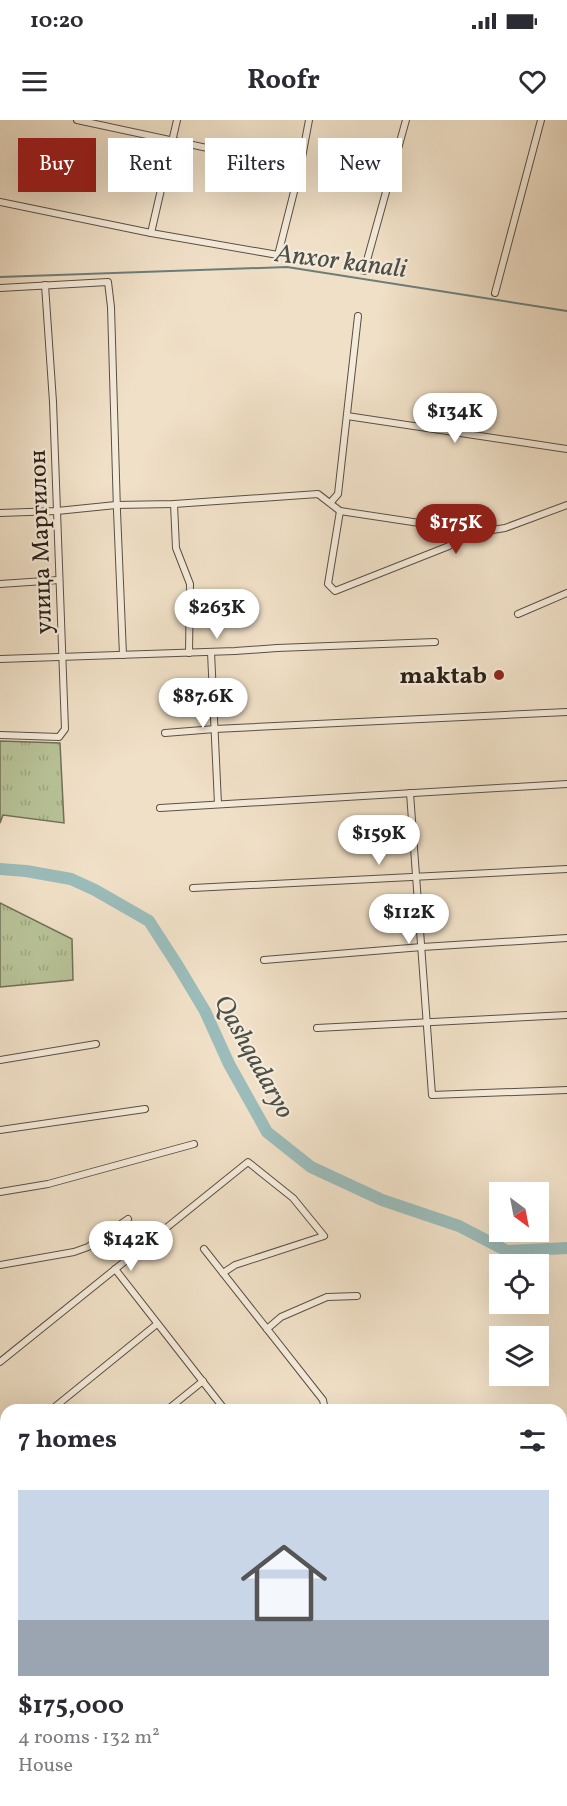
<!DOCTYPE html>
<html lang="en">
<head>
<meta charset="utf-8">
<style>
  :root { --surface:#fff; --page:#f2f2f3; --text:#2b2b33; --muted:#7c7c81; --accent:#8f2418 }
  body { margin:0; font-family:Vollkorn,serif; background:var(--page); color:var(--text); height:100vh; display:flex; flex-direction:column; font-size:22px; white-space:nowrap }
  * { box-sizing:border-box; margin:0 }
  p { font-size:20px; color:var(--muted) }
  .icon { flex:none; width:33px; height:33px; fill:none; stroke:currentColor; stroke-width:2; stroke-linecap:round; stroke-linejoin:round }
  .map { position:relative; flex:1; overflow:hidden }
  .side { position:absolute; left:0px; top:1284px; width:567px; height:402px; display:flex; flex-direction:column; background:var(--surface); border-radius:18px 18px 0 0; box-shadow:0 6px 24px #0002 }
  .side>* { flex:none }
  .hud { position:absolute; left:18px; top:18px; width:531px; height:54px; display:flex; gap:12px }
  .needle { width:39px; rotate:148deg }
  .fabs { position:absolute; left:489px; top:1062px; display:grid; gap:12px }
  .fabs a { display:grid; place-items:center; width:60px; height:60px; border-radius:0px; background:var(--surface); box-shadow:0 6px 24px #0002; font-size:30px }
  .price { position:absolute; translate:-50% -51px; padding:0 14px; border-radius:21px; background:#fff; color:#222; font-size:20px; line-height:39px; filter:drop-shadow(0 2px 3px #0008) }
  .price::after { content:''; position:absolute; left:50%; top:36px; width:18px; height:14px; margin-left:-9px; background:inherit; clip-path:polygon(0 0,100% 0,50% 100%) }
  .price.active { background:var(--accent); color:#fff }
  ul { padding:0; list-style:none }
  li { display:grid; align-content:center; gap:12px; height:318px; padding:0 18px }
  li span { display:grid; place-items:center; height:186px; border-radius:0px; color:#555 }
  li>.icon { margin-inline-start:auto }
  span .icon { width:108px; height:108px; fill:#fffc; stroke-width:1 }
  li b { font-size:26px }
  h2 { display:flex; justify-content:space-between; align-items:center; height:72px; padding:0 18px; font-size:26px }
  .pill { padding:0 21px; border-radius:0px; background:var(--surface); box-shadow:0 6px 24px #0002; font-size:21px; line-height:54px }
  .pill.active { background:var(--accent); color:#fff }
  .status { display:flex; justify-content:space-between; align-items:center; height:42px; padding:0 30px; background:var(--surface); direction:ltr }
  .status svg { height:16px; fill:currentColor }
  header { display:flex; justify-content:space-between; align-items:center; height:78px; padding:0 18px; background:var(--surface); font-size:27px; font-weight:700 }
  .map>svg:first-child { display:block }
  .grass { fill:url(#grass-tufts); stroke:#707157; stroke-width:1.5 }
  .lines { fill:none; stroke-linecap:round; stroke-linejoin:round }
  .stream { stroke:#6d7e79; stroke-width:2 }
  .river { stroke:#9bbcba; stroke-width:12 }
  .minor-casing { stroke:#5b5043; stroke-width:8 }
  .minor { stroke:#f5ebdb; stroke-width:6 }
  .poi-dot { fill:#8f2418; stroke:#f5ebdb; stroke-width:2 }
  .labels { text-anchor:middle; stroke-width:4.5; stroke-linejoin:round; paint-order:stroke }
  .street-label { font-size:24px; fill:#292017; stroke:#f5ebdb }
  .poi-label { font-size:24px; font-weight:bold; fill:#292017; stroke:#f5ebdb; text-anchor:end }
  .water-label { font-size:26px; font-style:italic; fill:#4b4f48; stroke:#f5ebdb }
</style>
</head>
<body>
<div class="status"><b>10:20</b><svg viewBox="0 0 49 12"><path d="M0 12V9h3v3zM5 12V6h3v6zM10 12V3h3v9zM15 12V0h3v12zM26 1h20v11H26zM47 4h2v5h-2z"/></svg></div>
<header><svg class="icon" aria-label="menu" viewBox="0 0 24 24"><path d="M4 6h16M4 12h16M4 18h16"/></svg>Roofr<svg class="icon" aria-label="heart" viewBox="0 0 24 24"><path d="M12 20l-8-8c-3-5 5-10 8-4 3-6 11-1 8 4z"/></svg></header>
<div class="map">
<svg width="567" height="1686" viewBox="0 0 567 1686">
  <defs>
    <pattern id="grass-tufts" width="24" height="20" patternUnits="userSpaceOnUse" patternTransform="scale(1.5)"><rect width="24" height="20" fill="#b8c297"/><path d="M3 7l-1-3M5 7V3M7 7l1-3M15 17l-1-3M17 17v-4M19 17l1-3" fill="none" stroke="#9ea681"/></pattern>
  </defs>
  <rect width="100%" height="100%" fill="#f0e0c7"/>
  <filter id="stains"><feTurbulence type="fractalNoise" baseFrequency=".00333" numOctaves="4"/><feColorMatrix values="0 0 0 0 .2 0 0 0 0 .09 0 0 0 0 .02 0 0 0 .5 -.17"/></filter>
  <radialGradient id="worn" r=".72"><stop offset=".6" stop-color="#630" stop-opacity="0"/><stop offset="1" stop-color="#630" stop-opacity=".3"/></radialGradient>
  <!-- grass -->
  <g class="grass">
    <polygon points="0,621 60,623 64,703 3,695 0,703"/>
    <polygon points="0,783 72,819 73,860 0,867"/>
  </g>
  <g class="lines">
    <!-- stream -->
    <polyline class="stream" points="0,157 287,147 567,191"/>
    <!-- river -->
    <polyline class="river" points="0,749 26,751 71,759 95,770 149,801 178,846 205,891 229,944 267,1012 311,1047 382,1080 459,1106 507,1131 567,1128"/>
    <!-- minor casing -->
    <g class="minor-casing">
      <g id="minor">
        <polyline points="77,0 300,48"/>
        <polyline points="0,82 151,113 278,135 300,48 309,0"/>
        <polyline points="151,113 177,0"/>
        <polyline points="364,151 406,0"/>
        <polyline points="0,168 108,162 111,187 117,391 123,535"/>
        <polyline points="495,173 541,0"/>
        <polyline points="347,296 567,329"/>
        <polyline points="331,382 338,374 358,196"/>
        <polyline points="174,384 176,428 190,464 189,533"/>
        <polyline points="340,391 328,464 335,471 449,426 467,408 486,411 505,408 567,385"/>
        <polyline points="0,393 57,391 116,385 174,384 318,374 340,391 446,407 467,408"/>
        <polyline points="0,464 59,460"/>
        <polyline points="518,494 567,473"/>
        <polyline points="211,532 218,684"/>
        <polyline points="0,539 235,531 277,528 435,522"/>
        <polyline points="165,613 215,609 567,592"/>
        <polyline points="0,615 59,617 65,609 53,282 45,165"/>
        <polyline points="410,673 432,975 567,970"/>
        <polyline points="160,688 567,664"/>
        <polyline points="193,768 567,749"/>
        <polyline points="264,840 422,827 567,818"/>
        <polyline points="317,908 567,895"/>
        <polyline points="0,940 96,924"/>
        <polyline points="0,1010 145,989"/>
        <polyline points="0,1072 48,1064 194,1024"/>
        <polyline points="204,1129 323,1280 325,1290"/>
        <polyline points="0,1145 74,1132 88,1127 128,1099"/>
        <polyline points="115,1149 225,1290"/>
        <polyline points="267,1209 281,1197 327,1177 357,1176"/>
        <polyline points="0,1242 248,1042 293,1078 324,1116 235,1145 223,1153"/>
        <polyline points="51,1290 157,1204"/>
        <polyline points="167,1290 203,1261"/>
        <polyline points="0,1331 6,1326"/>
        <polyline points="0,1419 6,1414"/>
        <polyline points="561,1435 567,1439"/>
        <polyline points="0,1505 6,1501"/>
        <polyline points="561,1528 567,1532"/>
        <polyline points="561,1555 567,1550"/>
        <polyline points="0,1601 6,1597"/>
        <polyline points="561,1678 567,1674"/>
        <polyline points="51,1680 58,1686"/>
        <polyline points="159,1680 167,1686"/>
        <polyline points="276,1680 283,1686"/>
        <polyline points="3,1686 11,1680"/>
        <polyline points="381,1686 386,1680"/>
        <polyline points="549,1686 558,1680"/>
      </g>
    </g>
    <!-- minor -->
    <use href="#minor" class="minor"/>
  </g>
  <!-- markers -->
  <circle class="poi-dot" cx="499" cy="555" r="6"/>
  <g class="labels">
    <!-- street labels -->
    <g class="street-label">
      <text transform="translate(40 422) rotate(-92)" y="8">улица Маргилон</text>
    </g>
    <!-- poi labels -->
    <g class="poi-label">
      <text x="487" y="563">maktab</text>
    </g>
    <!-- water labels -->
    <g class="water-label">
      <text transform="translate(341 140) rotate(7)" y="9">Anxor kanali</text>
      <text transform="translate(255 936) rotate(61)" y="9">Qashqadaryo</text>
    </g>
  </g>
  <rect width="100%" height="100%" filter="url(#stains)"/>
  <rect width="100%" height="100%" fill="url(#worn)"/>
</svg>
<div class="fabs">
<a><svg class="needle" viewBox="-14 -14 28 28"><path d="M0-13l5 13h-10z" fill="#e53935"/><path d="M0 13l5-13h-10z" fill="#7c7c81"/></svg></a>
<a><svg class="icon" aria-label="locate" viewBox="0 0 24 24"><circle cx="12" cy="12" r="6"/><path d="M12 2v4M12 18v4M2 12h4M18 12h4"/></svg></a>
<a><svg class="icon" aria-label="layers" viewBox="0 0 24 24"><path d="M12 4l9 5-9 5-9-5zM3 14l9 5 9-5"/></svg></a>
</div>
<b class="price" style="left:455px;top:324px">$134K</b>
<b class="price active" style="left:456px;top:435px">$175K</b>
<b class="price" style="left:217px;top:520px">$263K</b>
<b class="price" style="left:203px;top:609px">$87.6K</b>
<b class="price" style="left:379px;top:746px">$159K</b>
<b class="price" style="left:409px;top:825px">$112K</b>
<b class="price" style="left:131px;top:1152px">$142K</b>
<div class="hud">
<a class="pill active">Buy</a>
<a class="pill">Rent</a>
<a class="pill">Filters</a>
<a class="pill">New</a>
</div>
<section class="side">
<h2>7 homes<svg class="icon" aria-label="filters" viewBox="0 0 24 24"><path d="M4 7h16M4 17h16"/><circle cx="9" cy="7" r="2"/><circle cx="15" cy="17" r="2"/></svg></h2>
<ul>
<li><span style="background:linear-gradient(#c9d6e8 70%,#9aa5b1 0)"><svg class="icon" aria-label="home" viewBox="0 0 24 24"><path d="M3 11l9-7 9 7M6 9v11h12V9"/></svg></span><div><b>$175,000</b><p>4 rooms · 132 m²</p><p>House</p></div></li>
</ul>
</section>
</div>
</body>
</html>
